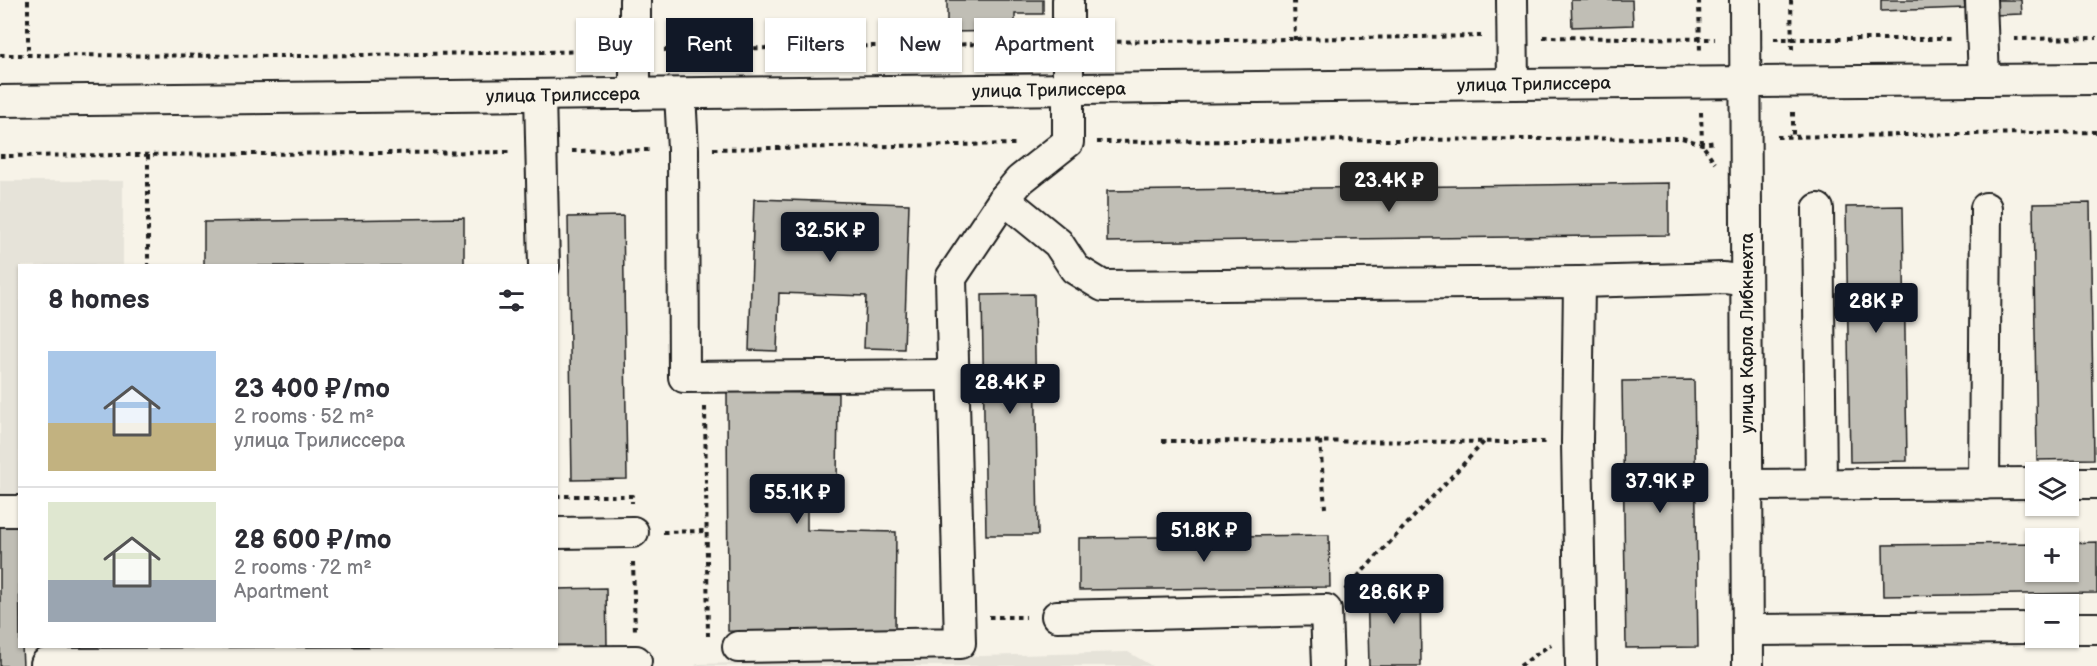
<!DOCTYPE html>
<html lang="en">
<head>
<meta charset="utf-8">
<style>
  :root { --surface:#fff; --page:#f7f7f7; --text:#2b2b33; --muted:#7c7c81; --line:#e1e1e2; --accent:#111827 }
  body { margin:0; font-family:"Balsamiq Sans",sans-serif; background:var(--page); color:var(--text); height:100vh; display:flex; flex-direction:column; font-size:22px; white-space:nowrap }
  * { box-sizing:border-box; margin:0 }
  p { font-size:20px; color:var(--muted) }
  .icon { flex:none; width:33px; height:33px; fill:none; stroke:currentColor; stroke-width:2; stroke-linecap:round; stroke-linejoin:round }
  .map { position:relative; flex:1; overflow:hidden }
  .drawer { position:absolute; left:18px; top:264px; width:540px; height:384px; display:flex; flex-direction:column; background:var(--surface); border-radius:0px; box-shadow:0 2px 4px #0004 }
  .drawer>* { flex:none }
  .hud { position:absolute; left:576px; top:18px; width:570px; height:54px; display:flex; gap:12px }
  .buttons { position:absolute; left:2025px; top:462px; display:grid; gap:12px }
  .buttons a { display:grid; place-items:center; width:54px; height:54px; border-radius:0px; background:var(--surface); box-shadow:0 2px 4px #0004; font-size:30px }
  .price { position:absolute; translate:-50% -51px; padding:0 14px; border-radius:6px; background:var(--accent); color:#fff; font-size:20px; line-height:39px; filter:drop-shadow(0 2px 3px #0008) }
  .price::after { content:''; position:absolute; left:50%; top:36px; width:18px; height:14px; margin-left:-9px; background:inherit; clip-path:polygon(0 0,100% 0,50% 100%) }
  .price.active { background:#222; color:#fff }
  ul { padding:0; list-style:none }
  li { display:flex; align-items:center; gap:18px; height:150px; padding:0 30px }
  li+li { border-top:2px solid var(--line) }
  li span { display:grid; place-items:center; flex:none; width:168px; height:120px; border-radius:0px; color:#555 }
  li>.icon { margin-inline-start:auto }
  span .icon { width:72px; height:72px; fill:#fffc; stroke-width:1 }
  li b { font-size:26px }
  h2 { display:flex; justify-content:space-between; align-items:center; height:72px; padding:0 30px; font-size:26px }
  .tag { padding:0 21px; border-radius:0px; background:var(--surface); box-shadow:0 2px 4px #0004; font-size:21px; line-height:54px }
  .tag.active { background:var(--accent); color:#fff }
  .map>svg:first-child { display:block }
  .built { fill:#e6e3d9 }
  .building { fill:#c0beb5; stroke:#1c1c1c; stroke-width:1.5 }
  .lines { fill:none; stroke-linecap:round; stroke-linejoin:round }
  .minor-casing { stroke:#1c1c1c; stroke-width:34 }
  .path { stroke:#1c1c1c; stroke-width:4; stroke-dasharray:4.5 4.5; stroke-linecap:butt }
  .minor { stroke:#f7f3e8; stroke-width:30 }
  .labels { text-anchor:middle; stroke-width:4.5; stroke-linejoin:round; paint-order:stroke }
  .street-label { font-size:18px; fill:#1c1c1c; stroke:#f7f3e8 }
</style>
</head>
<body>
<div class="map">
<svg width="2097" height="666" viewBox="0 0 2097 666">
  <rect width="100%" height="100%" fill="#f7f3e8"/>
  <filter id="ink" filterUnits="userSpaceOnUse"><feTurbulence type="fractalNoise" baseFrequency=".0167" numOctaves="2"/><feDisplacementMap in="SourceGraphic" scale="12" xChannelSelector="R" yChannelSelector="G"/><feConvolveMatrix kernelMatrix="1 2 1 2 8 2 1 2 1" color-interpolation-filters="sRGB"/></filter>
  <g filter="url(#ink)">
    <!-- built -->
    <g class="built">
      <polygon points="0,181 123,181 123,265 20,266 19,498 0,498"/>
      <polygon points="1128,652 1152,666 695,666 697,664"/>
    </g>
    <!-- building -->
    <g class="building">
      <polygon points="947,0 1043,0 1043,14 1015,14 1015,31 947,32"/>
      <polygon points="1571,0 1632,0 1633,25 1572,27"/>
      <polygon points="1881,0 1964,0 1965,8 1881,11"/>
      <polygon points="1993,0 2021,0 2022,14 1994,15"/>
      <polygon points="1669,183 1669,235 1107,242 1107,191"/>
      <polygon points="754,199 909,204 904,349 864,348 866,296 779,293 777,351 749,350"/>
      <polygon points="2090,203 2094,459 2037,460 2033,204"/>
      <polygon points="1903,206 1907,461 1850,462 1846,207"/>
      <polygon points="623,216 627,479 572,480 568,217"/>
      <polygon points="464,218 464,266 204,266 204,222"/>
      <polygon points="1034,294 1038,535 986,535 982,295"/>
      <polygon points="1694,380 1698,647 1626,648 1622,381"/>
      <polygon points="727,392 838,393 837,485 807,486 807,530 896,532 895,633 728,631"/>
      <polygon points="19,523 20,646 22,646 23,666 0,666 0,524"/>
      <polygon points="1329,535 1330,587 1079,590 1079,538"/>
      <polygon points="2097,542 2097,593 1884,596 1883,545 2036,543 2036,572 2068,572 2068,543"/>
      <polygon points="1367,584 1420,584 1421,666 1369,666"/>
      <polygon points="606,588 607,646 148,652 148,646 556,646 556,589"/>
    </g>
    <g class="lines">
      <!-- minor casing -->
      <g class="minor-casing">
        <g id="minor">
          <polyline points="1512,0 1513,84"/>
          <polyline points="1745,0 1748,666"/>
          <polyline points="1981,0 1984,80"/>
          <polyline points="635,94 635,0"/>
          <polyline points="680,94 683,149 684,377 955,375"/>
          <polyline points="540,95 544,266"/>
          <polyline points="0,101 1513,84 2097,79"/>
          <polyline points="1004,199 1058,243 1075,269 1103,286 1579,282 1724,278 1746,281"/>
          <polyline points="1818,209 1821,484"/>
          <polyline points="1579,282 1577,442 1581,666"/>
          <polyline points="2068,483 2097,483"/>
          <polyline points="1984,484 1986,208"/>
          <polyline points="1748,485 2036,483"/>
          <polyline points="0,511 20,511"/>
          <polyline points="556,533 633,532"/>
          <polyline points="1057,616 1326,610 1328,666"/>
          <polyline points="2068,628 2097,628"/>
          <polyline points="1748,630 2036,628"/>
          <polyline points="738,647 960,643 951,278 1004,199 1020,180 1068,142 1068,0"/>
          <polyline points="46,664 636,661"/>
        </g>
      </g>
      <!-- path -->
      <g class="path">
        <polyline points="28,0 28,55"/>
        <polyline points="1294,0 1295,40"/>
        <polyline points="1699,0 1700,53"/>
        <polyline points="1791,0 1792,50"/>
        <polyline points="1543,37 1715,39"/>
        <polyline points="1774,39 1952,39"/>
        <polyline points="2014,39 2097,38"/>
        <polyline points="1099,42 1481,36"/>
        <polyline points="664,50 1037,43"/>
        <polyline points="0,55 303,56 605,51"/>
        <polyline points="1701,112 1702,144 1715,163"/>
        <polyline points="1793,112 1793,137"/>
        <polyline points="1777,137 2097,132"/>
        <polyline points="1097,142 1682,138 1702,144 1716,142"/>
        <polyline points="713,149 1015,144"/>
        <polyline points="572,151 652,150"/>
        <polyline points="148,155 148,266"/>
        <polyline points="0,156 511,152"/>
        <polyline points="705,407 708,636"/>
        <polyline points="1162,441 1546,442"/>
        <polyline points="1320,441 1325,508"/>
        <polyline points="556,496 632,496 632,503"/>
        <polyline points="663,532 706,531"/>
        <polyline points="633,562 635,632"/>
        <polyline points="1345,590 1484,442"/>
        <polyline points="989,617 1026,617"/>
        <polyline points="1520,666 1551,644"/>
      </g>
      <!-- minor -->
      <use href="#minor" class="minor"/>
    </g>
  </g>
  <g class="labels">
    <!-- street labels -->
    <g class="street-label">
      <text transform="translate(1534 84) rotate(-1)" y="6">улица Трилиссера</text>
      <text transform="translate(1049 90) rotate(-1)" y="6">улица Трилиссера</text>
      <text transform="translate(563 95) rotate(-1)" y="6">улица Трилиссера</text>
      <text transform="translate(1747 333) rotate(-90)" y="6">улица Карла Либкнехта</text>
    </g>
  </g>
</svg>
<div class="buttons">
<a><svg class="icon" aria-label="layers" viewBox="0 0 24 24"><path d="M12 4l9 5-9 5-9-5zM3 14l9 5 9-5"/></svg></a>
<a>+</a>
<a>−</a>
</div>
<b class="price active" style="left:1389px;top:213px">23.4K ₽</b>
<b class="price" style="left:830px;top:263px">32.5K ₽</b>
<b class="price" style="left:1876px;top:334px">28K ₽</b>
<b class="price" style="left:1010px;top:415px">28.4K ₽</b>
<b class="price" style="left:1660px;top:514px">37.9K ₽</b>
<b class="price" style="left:797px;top:525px">55.1K ₽</b>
<b class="price" style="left:1204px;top:563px">51.8K ₽</b>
<b class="price" style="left:1394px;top:625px">28.6K ₽</b>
<div class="hud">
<a class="tag">Buy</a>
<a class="tag active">Rent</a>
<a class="tag">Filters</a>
<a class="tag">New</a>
<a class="tag">Apartment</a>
</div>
<section class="drawer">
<h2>8 homes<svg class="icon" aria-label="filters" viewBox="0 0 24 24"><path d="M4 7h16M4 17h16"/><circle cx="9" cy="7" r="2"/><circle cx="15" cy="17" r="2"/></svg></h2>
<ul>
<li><span style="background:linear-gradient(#a9c7e8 60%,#c2b280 0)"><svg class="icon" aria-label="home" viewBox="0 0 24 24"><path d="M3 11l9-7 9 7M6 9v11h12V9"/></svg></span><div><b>23 400 ₽/mo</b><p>2 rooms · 52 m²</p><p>улица Трилиссера</p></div></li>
<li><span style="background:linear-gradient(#dfe7d0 65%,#9aa5b1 0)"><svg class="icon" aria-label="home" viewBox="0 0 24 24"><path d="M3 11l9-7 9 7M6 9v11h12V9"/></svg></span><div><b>28 600 ₽/mo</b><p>2 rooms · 72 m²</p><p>Apartment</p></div></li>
</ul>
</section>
</div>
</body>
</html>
